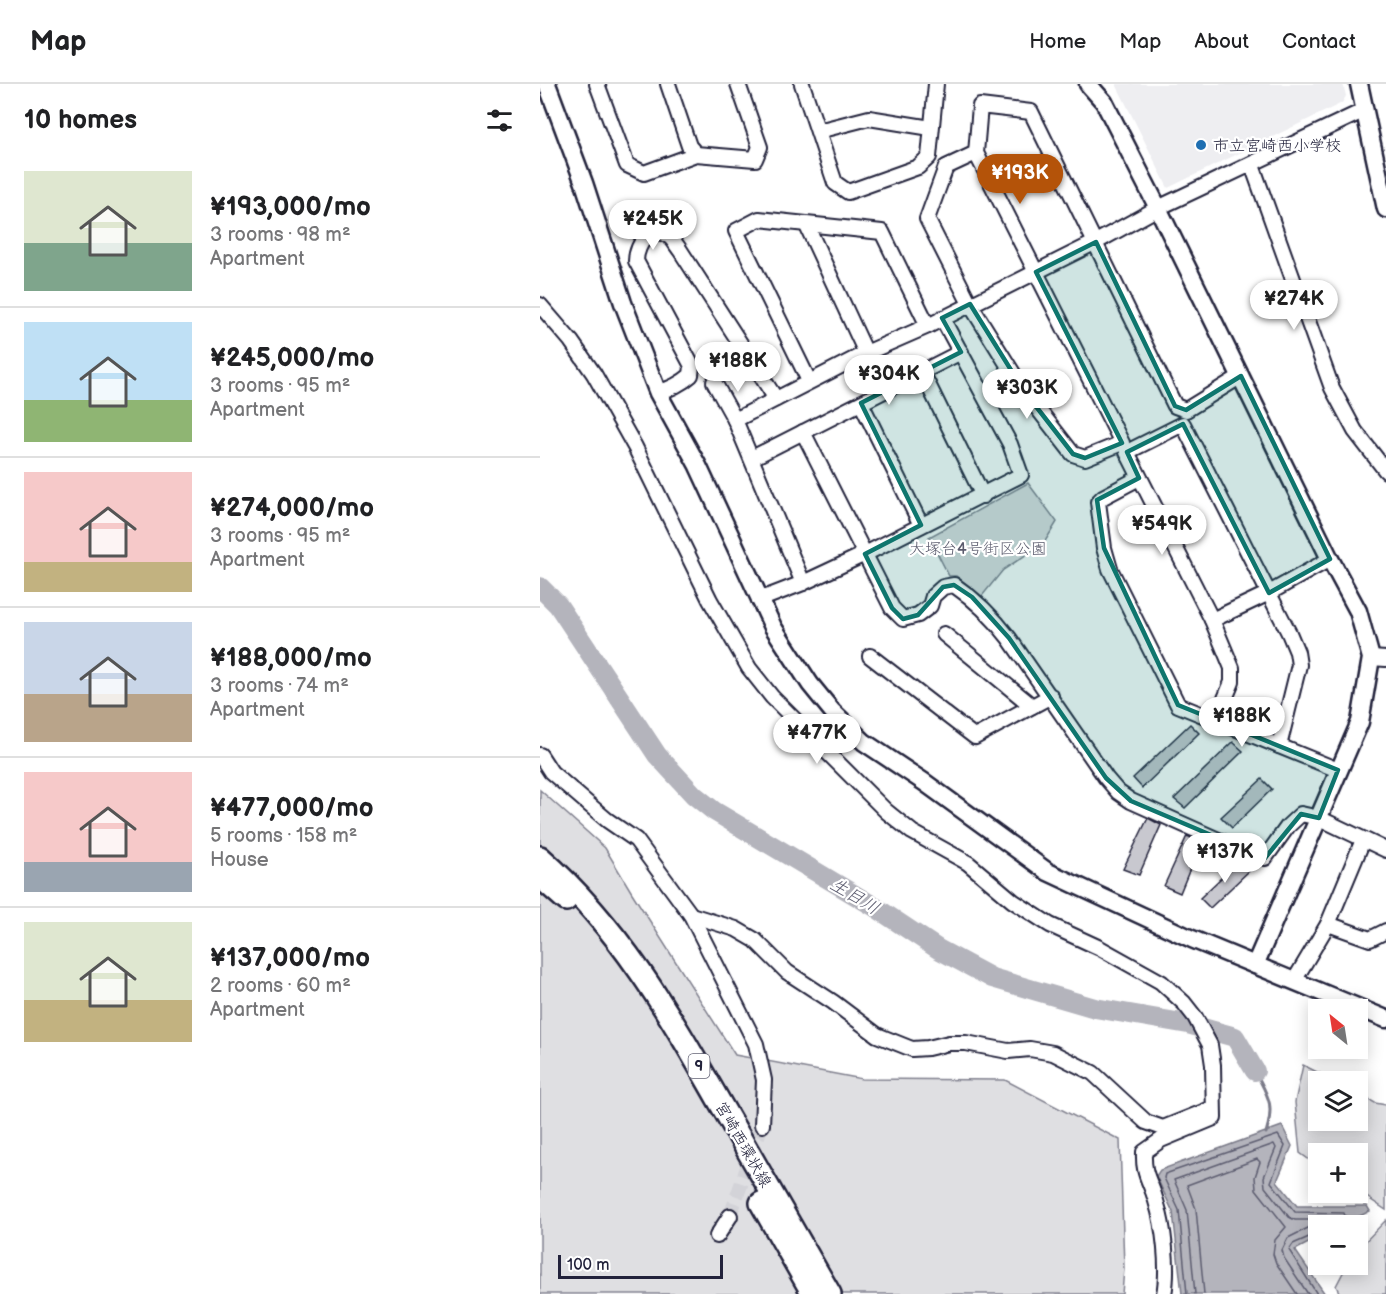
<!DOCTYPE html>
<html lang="en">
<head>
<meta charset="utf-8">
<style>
  :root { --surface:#fff; --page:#f2f2f2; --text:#202124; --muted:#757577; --line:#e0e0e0; --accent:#b45309 }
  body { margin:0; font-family:"Balsamiq Sans","Klee One",sans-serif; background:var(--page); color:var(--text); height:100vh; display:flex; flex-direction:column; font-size:22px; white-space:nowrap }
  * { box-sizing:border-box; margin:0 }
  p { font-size:20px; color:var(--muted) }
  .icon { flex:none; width:33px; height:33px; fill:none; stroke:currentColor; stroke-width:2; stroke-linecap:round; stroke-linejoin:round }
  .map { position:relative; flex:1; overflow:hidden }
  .details { display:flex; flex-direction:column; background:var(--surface); width:540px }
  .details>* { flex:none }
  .needle { width:39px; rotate:330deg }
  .fabs { position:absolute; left:768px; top:915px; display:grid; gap:12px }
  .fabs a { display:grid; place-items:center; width:60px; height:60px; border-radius:0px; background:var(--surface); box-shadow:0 3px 15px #0003; font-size:30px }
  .scale { position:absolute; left:18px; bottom:15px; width:165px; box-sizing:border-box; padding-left:6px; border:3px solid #22223b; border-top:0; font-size:16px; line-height:21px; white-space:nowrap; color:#22223b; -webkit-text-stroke:4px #fff; paint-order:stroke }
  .price { position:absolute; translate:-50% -51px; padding:0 14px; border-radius:21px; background:#fff; color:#222; font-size:20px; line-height:39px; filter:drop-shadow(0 2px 3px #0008) }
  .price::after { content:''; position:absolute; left:50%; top:36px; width:18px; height:14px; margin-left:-9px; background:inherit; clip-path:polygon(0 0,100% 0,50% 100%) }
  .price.on { background:var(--accent); color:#fff }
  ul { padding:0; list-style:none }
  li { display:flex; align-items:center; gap:18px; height:150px; padding:0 24px }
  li+li { border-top:2px solid var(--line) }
  li span { display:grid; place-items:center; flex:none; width:168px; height:120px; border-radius:0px; color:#555 }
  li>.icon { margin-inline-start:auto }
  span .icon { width:72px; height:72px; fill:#fffc; stroke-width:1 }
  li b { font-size:26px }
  h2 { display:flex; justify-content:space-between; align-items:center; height:72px; padding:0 24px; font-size:26px }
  header { display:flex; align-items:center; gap:36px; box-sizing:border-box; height:84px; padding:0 30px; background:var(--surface); border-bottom:2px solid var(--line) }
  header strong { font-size:28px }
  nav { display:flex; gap:33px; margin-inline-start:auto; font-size:21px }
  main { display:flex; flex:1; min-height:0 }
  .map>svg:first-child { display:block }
  .built { fill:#eeeef1 }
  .green { fill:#dfdfe2; stroke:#80808e; stroke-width:1.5 }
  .water { fill:#b4b4bc; stroke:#7a7a88; stroke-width:1.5 }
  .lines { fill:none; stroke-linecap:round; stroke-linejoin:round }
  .shore { stroke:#5c5c6f; stroke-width:1.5 }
  .stream { stroke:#7a7a88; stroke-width:3 }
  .river { stroke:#b4b4bc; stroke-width:20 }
  .building { fill:#c8c8cf; stroke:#22223b; stroke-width:1.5 }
  .minor-tunnel { stroke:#d3d3d8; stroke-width:14; stroke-dasharray:14 7; stroke-linecap:butt }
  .minor-casing { stroke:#22223b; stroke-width:18 }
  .tertiary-casing { stroke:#22223b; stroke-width:21 }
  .primary-casing { stroke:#22223b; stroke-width:26 }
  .minor { stroke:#fff; stroke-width:14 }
  .tertiary { stroke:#fff; stroke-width:16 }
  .primary { stroke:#fff; stroke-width:21 }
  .marked { fill:#0f766e; fill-opacity:0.2; stroke:#0f766e; stroke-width:4.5; stroke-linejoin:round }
  .poi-dot { fill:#1f6fb2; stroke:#fff; stroke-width:2 }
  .labels { text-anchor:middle; stroke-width:4.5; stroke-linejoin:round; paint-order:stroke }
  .shield { fill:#fff; stroke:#646476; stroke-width:1.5 }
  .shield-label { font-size:15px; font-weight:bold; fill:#22223b }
  .poi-label { font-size:16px; fill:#22223b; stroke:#fff; text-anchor:start }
  .park-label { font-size:16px; fill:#5b5b6d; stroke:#fff }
  .street-label { font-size:16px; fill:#22223b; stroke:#fff }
  .water-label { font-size:18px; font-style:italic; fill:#5c5c6f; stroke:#fff }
</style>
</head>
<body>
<header>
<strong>Map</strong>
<nav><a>Home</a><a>Map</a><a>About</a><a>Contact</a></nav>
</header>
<main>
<section class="details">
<h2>10 homes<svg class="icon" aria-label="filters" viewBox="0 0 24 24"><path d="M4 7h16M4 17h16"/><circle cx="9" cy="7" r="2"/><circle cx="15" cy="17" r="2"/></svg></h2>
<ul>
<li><span style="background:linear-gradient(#dfe7d0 60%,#7fa58c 0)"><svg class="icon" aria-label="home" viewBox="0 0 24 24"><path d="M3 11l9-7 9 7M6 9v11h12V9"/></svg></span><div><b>¥193,000/mo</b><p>3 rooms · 98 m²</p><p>Apartment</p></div></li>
<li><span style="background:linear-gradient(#bfe0f5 65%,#8fb573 0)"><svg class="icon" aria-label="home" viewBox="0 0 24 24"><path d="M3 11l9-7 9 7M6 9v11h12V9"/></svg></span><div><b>¥245,000/mo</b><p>3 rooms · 95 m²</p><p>Apartment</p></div></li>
<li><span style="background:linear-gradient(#f6c9c9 75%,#c2b280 0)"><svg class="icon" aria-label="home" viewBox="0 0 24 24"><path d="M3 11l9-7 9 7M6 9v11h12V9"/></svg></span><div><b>¥274,000/mo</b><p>3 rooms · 95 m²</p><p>Apartment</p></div></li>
<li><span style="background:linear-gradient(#c9d6e8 60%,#b9a48a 0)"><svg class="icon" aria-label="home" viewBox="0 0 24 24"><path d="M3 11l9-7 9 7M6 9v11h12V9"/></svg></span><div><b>¥188,000/mo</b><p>3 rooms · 74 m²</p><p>Apartment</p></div></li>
<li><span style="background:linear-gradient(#f6c9c9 75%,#9aa5b1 0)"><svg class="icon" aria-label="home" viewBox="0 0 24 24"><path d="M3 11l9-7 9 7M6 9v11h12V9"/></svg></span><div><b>¥477,000/mo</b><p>5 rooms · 158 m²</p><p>House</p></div></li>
<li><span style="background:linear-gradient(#dfe7d0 65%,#c2b280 0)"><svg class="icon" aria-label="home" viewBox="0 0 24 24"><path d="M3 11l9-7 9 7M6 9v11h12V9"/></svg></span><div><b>¥137,000/mo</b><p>2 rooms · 60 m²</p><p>Apartment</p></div></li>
</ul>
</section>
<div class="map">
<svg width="846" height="1210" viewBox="0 0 846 1210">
  <rect width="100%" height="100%" fill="#fff"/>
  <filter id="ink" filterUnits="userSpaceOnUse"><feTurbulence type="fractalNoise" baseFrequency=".0167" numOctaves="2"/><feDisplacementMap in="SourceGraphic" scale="12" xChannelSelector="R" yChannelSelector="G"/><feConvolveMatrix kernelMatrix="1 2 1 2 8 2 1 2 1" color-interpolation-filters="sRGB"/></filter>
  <g filter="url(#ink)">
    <!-- built -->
    <polygon class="built" points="576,0 803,0 806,12 802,19 628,104"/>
    <!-- green -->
    <g class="green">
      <polygon points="488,399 517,438 504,459 463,486 442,512 416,492 409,492 389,453"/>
      <polygon points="0,706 65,764 92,809 195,971 322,995 465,996 580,1056 584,1184 582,1210 0,1210"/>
      <polygon points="763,981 795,997 778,998 778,1036 818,1036 818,1009 835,1019 846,1021 846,1126 818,1107 818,1070 778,1070 778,1082 760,1069 755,1018"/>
      <polygon points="846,1136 846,1210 800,1210 796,1202 807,1181 818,1180 818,1165"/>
    </g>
    <!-- water -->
    <polygon class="water" points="742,1042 752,1062 737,1097 757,1122 827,1122 830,1127 802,1141 778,1142 778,1154 755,1166 785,1210 642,1210 633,1128 616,1092 620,1086"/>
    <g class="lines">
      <!-- shore -->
      <g class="shore">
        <polyline points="647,1210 639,1126 624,1094 625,1090 738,1051 745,1062 731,1098 755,1128 804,1129 805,1132 802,1137 801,1142"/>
        <polyline points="655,1210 647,1126 634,1096 734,1060 736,1064 724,1093 725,1103 749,1133 755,1136 773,1136 775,1138 774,1141 748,1154 742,1166 744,1174 768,1210"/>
        <polyline points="664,1210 656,1125 647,1101 717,1075 720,1078 715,1093 716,1105 746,1143 735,1156 733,1170 736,1179 757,1210"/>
        <polyline points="777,1210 749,1166 753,1160 778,1149"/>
      </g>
      <!-- stream -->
      <path class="stream" d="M 715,987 C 728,1013 735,1019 726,1049"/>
      <!-- river -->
      <polyline class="river" points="0,503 18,521 117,671 154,711 174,727 335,823 398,865 452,894 555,924 648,940 695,953 715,987"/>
    </g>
    <!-- building -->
    <g class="building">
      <polygon points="650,640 659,649 602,704 593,694"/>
      <polygon points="693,658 703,667 645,724 634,715"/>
      <polygon points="722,695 732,705 692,744 681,733"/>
      <polygon points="608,734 621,741 599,791 583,785"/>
      <polygon points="647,752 661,758 640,809 624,802"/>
      <polygon points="700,776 710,786 670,824 660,814"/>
    </g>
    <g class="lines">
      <!-- minor-tunnel -->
      <polyline class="minor-tunnel" points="190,1132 222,1041"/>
      <!-- minor casing -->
      <g class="minor-casing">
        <g id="minor">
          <polyline points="57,0 87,81 104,89 156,70 215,75 220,63 198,0"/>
          <polyline points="128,0 149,62 156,70"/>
          <polyline points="262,0 295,99 308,108 378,83 389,73 396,0"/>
          <polyline points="278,47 329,34 391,44"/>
          <polyline points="436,69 406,83 387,135 430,220 484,307 533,370 545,374 582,359 436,69 440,22 491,28 635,322 646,326 701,292"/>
          <polyline points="712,81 792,304 815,347 846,387"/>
          <polyline points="267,142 326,269"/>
          <path d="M 0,221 L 31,257 L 54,290 L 95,363 L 170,516 L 209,584 L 232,613 L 346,727 L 372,748 L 428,779 L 473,817 L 510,841 L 560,864 L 621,898 L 644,919 L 655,933 L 670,961 L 673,981 L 674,1034 L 621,1056 L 604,1068 C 603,1092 610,1095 616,1117 C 624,1142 629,1184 624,1210"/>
          <polyline points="382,288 443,412"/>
          <polyline points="269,297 196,147 219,135 342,148 388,242"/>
          <polyline points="174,298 195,336"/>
          <path d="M 118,309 C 131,304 141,300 151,291 L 152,282 L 96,177 C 96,159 113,138 131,154 C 134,157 137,162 140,166 L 236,315"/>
          <polyline points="321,319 381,441"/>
          <path d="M 263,348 L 352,524 L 363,535 L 378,531 L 390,522 L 393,512 L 403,503 L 414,501 C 436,516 453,533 469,554 L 566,694 L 578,708 L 591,717 L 714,772 L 725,774 L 748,742 L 761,730 L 779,734 L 846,766"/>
          <polyline points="212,374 421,268"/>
          <polyline points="599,394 563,413 558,418 564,464 570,485 638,621 798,686"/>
          <polyline points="263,499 195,336 326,269 388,242 556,158 618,124 825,26"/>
          <polyline points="219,516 263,499 325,470 481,391 470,360 402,234"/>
          <polyline points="672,536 729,509 790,475"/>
          <polyline points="404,550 492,622"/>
          <polyline points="330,572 435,653 511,612"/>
          <polyline points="831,574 846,575"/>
          <polyline points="676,636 692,598 692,584 672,536 587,368 643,340 749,549 757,568 759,581 739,662"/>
          <polyline points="0,671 11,688 67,736 96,756 151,831 216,960 224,996 222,1041"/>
          <polyline points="151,831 196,845 215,856 247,888 293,918 337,951 372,965 388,964 409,959 426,959 468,967 490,965 513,969 553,989 606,1038 623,1044 673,1024"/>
          <polyline points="788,840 830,855 846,847"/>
          <polyline points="754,897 788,840 823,756"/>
          <polyline points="177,1152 190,1132"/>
        </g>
      </g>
      <!-- tertiary casing -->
      <g class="tertiary-casing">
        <g id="tertiary">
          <polyline points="7,0 44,99 83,219 118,309 158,382 233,543 270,600 292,627 324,658 384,698 508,788 652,855 846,935"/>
          <polyline points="548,0 564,18 618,124 790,475 818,527 831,574 820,638 715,881"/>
          <polyline points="819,0 846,125"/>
        </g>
      </g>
      <!-- primary casing -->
      <g class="primary-casing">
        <g id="primary">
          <path d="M 0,773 C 80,844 127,926 179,1017 C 216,1081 253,1146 290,1210"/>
          <polyline points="0,793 26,816"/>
          <polyline points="221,1119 273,1210"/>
        </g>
      </g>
      <!-- minor -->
      <use href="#minor" class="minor"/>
      <!-- tertiary -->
      <use href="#tertiary" class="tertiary"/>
      <!-- primary -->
      <use href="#primary" class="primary"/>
    </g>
  </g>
  <!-- marked area -->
  <path class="marked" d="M 556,158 L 635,322 L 646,326 L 701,292 L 790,475 L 729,509 L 643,340 L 587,368 L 599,394 L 557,416 L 564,464 L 638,621 L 798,686 L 779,734 L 761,730 L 725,774 L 591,717 L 566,694 L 469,554 L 432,513 L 414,501 L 403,503 L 378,531 L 363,535 L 352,524 L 325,470 L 381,441 L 321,319 L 421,268 L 402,234 L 430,220 L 484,307 L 533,370 L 545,374 L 582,359 L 496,188 Z"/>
  <!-- markers -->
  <circle class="poi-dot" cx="661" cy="61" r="6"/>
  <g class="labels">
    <!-- shield labels -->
    <rect class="shield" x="148.5" y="970" width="21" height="24" rx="4.5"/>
    <g class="shield-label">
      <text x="159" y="987">9</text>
    </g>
    <!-- poi labels -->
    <g class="poi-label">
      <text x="673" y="67">市立宮崎西小学校</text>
    </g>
    <!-- park labels -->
    <g class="park-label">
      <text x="438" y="470">大塚台4号街区公園</text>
    </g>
    <!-- street labels -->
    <g class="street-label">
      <text transform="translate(204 1060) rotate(60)" y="6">宮崎西環状線</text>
    </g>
    <!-- water labels -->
    <g class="water-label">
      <text transform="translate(315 812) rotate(31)" y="6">生目川</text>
    </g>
  </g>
</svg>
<div class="fabs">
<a><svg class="needle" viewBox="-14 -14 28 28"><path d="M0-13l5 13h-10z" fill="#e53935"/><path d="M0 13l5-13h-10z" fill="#757577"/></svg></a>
<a><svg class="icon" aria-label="layers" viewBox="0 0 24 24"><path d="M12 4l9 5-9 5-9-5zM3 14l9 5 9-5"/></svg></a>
<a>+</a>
<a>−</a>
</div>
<div class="scale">100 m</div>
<b class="price on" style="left:480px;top:121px">¥193K</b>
<b class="price" style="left:113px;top:167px">¥245K</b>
<b class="price" style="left:754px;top:247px">¥274K</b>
<b class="price" style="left:198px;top:309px">¥188K</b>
<b class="price" style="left:349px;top:322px">¥304K</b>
<b class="price" style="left:487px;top:336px">¥303K</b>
<b class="price" style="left:622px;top:472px">¥549K</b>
<b class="price" style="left:702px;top:664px">¥188K</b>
<b class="price" style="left:277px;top:681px">¥477K</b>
<b class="price" style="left:685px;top:800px">¥137K</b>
</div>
</main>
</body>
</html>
